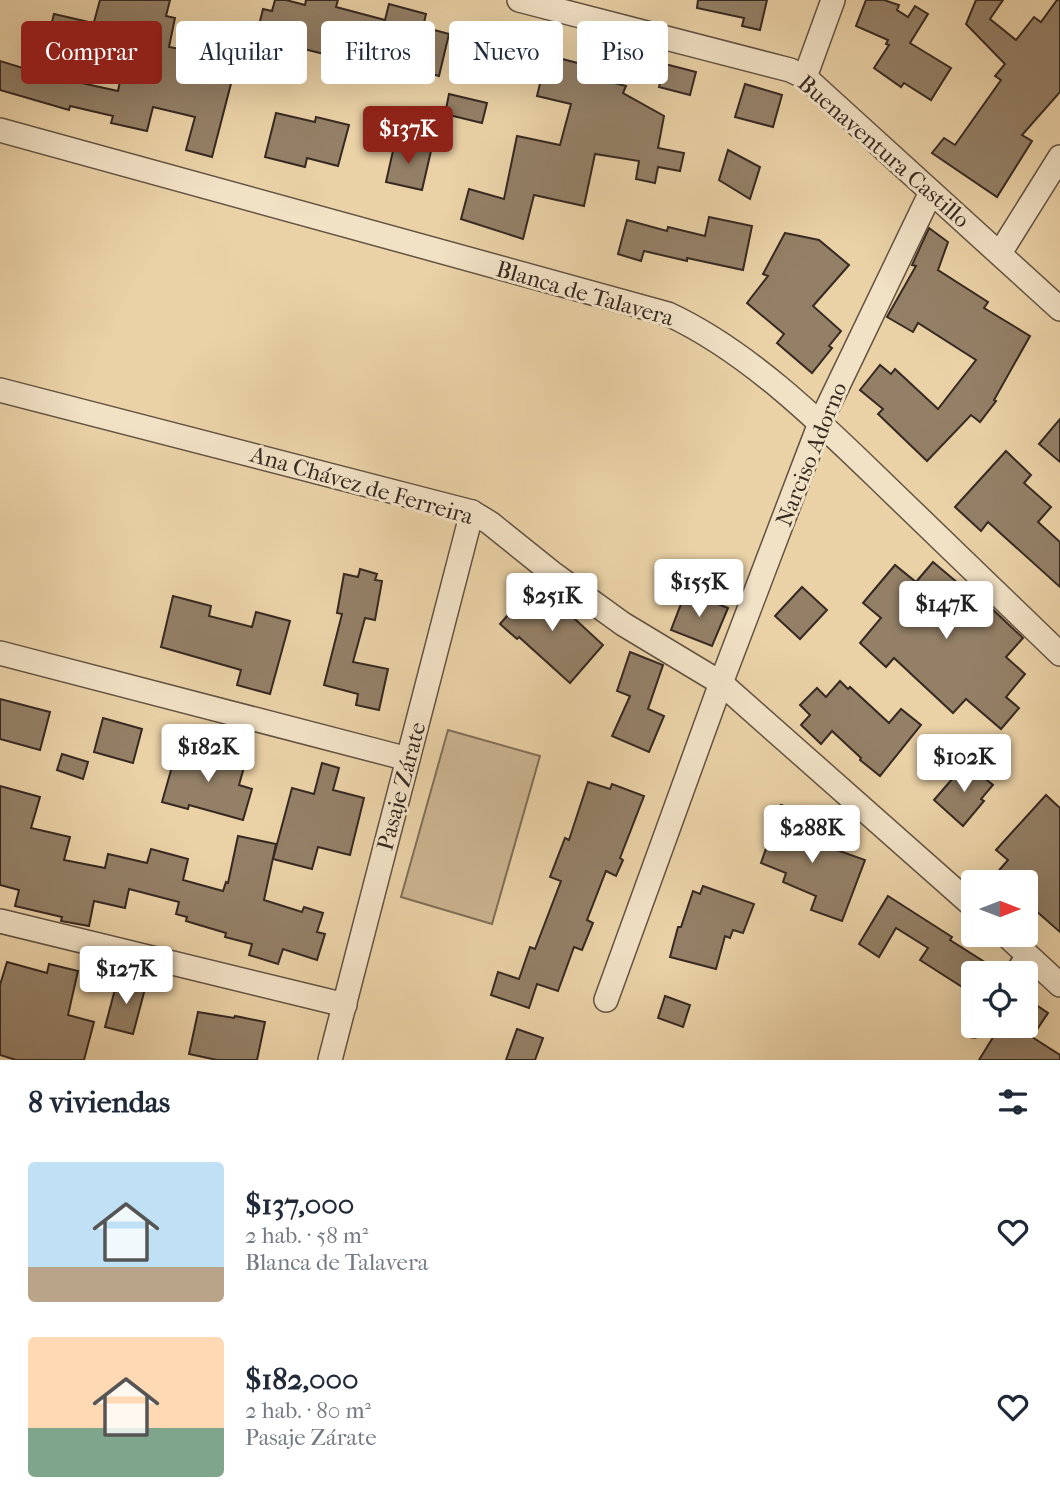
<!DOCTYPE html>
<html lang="es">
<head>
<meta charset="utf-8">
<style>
  :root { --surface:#fff; --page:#f2f2f3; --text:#1f2937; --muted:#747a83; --accent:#8f2418 }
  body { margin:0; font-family:"IM FELL French Canon",serif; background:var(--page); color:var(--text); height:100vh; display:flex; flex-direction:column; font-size:26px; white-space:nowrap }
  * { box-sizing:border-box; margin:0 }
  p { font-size:23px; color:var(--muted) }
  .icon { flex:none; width:38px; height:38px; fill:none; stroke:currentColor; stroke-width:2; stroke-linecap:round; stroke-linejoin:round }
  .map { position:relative; height:1060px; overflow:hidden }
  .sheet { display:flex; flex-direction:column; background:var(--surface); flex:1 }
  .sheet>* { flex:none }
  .top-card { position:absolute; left:21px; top:21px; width:700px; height:63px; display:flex; gap:14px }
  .needle { width:46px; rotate:90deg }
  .buttons { position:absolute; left:961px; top:870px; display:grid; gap:14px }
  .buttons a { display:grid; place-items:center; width:77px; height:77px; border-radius:7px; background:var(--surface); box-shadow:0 7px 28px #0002; font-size:35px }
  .price { position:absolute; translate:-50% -60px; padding:0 16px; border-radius:7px; background:#fff; color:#222; font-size:23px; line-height:46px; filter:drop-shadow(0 2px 4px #0008) }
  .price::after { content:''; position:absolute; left:50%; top:42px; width:21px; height:16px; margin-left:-10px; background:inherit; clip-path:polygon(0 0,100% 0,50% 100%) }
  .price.active { background:var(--accent); color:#fff }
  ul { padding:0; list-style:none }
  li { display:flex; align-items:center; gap:21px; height:175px; padding:0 28px }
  li span { display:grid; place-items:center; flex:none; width:196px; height:140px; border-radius:7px; color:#555 }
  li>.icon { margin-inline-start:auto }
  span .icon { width:84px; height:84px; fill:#fffc; stroke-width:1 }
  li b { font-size:30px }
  h2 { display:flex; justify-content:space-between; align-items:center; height:84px; padding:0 28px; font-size:30px }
  .chip { padding:0 24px; border-radius:7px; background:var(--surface); box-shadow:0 7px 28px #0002; font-size:24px; line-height:63px }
  .chip.active { background:var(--accent); color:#fff }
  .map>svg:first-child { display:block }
  .green { fill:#cbb490; stroke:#806e59; stroke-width:2 }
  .building { fill:#948067; stroke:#362922; stroke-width:2 }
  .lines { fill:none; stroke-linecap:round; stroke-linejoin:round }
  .lane-casing { stroke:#635343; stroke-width:16 }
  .street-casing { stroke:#635343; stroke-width:26 }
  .lane { stroke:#f1e1c5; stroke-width:12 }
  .street { stroke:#f1e1c5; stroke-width:23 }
  .labels { text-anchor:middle; stroke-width:6; stroke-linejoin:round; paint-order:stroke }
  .street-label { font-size:23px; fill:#362922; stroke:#f1e1c5 }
</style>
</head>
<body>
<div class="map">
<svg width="1060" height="1060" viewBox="0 0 1060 1060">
  <rect width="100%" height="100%" fill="#ead1a6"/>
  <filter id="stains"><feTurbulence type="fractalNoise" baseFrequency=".00286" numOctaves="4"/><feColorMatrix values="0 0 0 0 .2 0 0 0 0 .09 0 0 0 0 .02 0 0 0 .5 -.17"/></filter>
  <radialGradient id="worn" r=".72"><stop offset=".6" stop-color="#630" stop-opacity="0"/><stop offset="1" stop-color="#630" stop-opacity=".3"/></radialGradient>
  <!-- green -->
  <polygon class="green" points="448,730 540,756 492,924 401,897"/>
  <!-- building -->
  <g class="building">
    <polygon points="100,0 170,0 166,16 175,18 169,47 207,54 211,36 221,38 224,28 256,37 263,9 272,11 275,0 286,0 305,5 306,0 338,0 336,7 385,20 389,4 426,14 423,27 449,34 439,76 416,70 417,66 336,44 335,46 326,44 324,54 292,46 286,73 247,64 245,74 234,72 212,157 186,150 195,117 153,107 147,131 111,123 113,116 70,106 69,110 0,90 0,61 39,73 54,14 93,23 77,82 118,91 130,34 130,32 94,22"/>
    <polygon points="698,0 767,0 760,30 742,26 744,18 697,8"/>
    <polygon points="866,0 884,0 899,5 897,10 908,17 915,6 928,14 910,43 951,68 931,100 904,83 901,87 874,68 889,45 886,44 888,40 856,26"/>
    <polygon points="976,0 1003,0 990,19 1016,40 1034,17 1041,22 1057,0 1060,0 1060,92 1022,135 1032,141 997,197 932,153 944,138 955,145 1001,80 995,76 1005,64 966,24"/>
    <polygon points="547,55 616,73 614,83 626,86 623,93 664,116 658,148 684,153 680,171 658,167 655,183 636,179 639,161 595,154 584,206 534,195 523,239 461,219 469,189 504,199 517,136 560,145 571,104 537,96"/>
    <polygon points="665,64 696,72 690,95 659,87"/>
    <polygon points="745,84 782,95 773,127 735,117"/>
    <polygon points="449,94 487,103 482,123 445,114"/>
    <polygon points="276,113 315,122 316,117 349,125 338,166 307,158 305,167 265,157"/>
    <polygon points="395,142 431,151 422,190 386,182"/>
    <polygon points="728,150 760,167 750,199 719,180"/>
    <polygon points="709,217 752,226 743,270 687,258 687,261 644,251 641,261 618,254 627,220 667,231 668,227 705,236"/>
    <polygon points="929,228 948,242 938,270 988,302 984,308 1030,336 994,400 996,401 980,422 971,415 927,461 878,414 883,409 860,390 880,365 891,374 895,369 938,409 976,360 918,323 913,332 887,317 916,266 912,265"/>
    <polygon points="785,233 819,240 849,265 813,306 841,331 829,346 832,348 812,373 777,343 784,334 747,303 768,276 763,274"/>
    <polygon points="1060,419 1060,462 1039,444"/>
    <polygon points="1006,451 1031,475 1024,483 1051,507 1038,522 1060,542 1060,587 988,522 981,531 955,507"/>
    <polygon points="933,562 965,589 967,587 988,607 989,606 1023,638 1006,657 1025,674 1006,697 1019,708 1001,729 966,699 953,713 894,658 886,667 860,643 881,618 863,603 895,565 916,582"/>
    <polygon points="360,569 377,574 375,580 382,581 375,620 365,618 353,662 388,669 379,710 356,705 358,694 324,685 342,614 337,613 344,574 358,577"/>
    <polygon points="536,583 603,645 570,683 519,637 517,639 500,624"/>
    <polygon points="802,587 827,610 800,639 775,616"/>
    <polygon points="686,591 728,608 712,646 671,630"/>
    <polygon points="173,596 211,606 209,616 252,627 256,612 290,621 270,694 237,685 241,670 161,647"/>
    <polygon points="630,652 663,665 648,709 664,716 649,752 612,736 630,696 617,691"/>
    <polygon points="840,681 848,689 850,687 889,723 901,709 921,725 880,776 860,760 861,758 832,731 821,744 801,725 810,715 800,705 817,688 826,697"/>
    <polygon points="0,699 50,712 40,750 0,739"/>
    <polygon points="103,718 142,729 133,763 94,752"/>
    <polygon points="177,749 216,759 218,753 246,760 239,785 252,789 243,820 189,805 188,809 162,802"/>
    <polygon points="62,754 88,762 83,779 57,770"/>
    <polygon points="322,763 339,768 333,790 364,798 350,855 318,847 312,869 273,859 292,788 314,794"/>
    <polygon points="966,763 993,785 981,799 984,801 963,826 934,800"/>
    <polygon points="588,782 610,789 612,784 644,796 620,858 623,860 616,876 606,871 587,920 593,923 582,950 574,947 558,991 537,984 529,1008 491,995 498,972 519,979 530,947 535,949 561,881 550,877 565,838 569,840"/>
    <polygon points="0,786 40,797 31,828 70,837 64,860 105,868 108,854 147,863 151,849 188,859 183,880 223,891 226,882 228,883 238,836 276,844 264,900 302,912 304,907 323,913 317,932 325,934 317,960 283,949 278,964 249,955 252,944 225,937 226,933 186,921 187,917 176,914 179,902 129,889 125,908 94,901 89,926 61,921 62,917 15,906 19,890 0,885"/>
    <polygon points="1046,795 1060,808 1060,932 1026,902 1026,882 989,882 1008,860 996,850"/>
    <polygon points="781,805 806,813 800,832 821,841 820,844 865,860 842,921 811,910 816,896 783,882 786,873 761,863"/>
    <polygon points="703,886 754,904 743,933 733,930 730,938 725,936 716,969 670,957 678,927 681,927 693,891 700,894"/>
    <polygon points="888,896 952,937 950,940 1002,973 973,973 973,994 920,960 928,948 896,928 879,957 859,944"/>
    <polygon points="7,962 47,973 49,964 78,971 68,1015 94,1022 84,1060 16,1060 0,1055 0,985"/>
    <polygon points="118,978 146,985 133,1034 105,1027"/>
    <polygon points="665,996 690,1005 683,1027 658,1018"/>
    <polygon points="1026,998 1048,1013 1032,1037 1060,1055 1060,1060 979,1060 1000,1026 1026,1026"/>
    <polygon points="198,1012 234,1018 235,1016 265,1022 257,1060 217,1060 189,1054"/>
    <polygon points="517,1029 543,1038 535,1060 506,1060"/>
  </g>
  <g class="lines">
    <!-- lane casing -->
    <g class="lane-casing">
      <g id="lane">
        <polyline points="1011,973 1024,951"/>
        <polyline points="974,1031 978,1026"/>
      </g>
    </g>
    <!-- street casing -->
    <g class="street-casing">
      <g id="street">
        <polyline points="519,0 790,70 805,77 1060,309"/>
        <polyline points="805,77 833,0"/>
        <path d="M 0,130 L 668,314 C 750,352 823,425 888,488 C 945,543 1003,599 1060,654"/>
        <polyline points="1000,253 1060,157"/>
        <polyline points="0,390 472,512 490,523 551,572 623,624 721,683 973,906"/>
        <polyline points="0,653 408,759"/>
        <polyline points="0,921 345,1005"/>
        <polyline points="1005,934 1060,985"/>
        <polyline points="606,1000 721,683 820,423 931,192"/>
        <polyline points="330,1060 472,512"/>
      </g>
    </g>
    <!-- lane -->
    <use href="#lane" class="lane"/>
    <!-- street -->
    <use href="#street" class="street"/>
  </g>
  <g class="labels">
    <!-- street labels -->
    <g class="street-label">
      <text transform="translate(884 151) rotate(41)" y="8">Buenaventura Castillo</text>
      <text transform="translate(585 293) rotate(16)" y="8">Blanca de Talavera</text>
      <text transform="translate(811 454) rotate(-68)" y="8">Narciso Adorno</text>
      <text transform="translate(362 485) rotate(16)" y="8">Ana Chávez de Ferreira</text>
      <text transform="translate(401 786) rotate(-75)" y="8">Pasaje Zárate</text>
    </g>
  </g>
  <rect width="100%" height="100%" filter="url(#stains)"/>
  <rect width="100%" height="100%" fill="url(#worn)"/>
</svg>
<div class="buttons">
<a><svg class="needle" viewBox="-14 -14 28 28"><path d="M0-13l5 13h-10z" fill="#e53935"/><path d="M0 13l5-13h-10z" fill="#747a83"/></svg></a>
<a><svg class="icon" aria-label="locate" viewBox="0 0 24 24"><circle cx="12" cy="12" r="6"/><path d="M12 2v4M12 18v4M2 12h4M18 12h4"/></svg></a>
</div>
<b class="price active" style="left:408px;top:166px">$137K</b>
<b class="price" style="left:699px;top:619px">$155K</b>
<b class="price" style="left:552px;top:633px">$251K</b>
<b class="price" style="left:946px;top:641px">$147K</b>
<b class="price" style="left:208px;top:784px">$182K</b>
<b class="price" style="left:964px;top:794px">$102K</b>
<b class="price" style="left:812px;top:865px">$288K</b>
<b class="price" style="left:126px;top:1006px">$127K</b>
<div class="top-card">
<a class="chip active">Comprar</a>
<a class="chip">Alquilar</a>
<a class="chip">Filtros</a>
<a class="chip">Nuevo</a>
<a class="chip">Piso</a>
</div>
</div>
<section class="sheet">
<h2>8 viviendas<svg class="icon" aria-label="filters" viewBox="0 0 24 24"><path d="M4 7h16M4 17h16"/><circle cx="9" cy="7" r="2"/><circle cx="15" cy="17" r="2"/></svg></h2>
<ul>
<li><span style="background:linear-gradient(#bfe0f5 75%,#b9a48a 0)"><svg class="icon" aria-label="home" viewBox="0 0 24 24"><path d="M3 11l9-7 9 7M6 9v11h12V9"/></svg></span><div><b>$137,000</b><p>2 hab. · 58 m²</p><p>Blanca de Talavera</p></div><svg class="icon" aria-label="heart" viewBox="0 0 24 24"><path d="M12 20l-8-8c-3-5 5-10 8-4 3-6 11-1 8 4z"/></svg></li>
<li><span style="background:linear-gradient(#ffd9b3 65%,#7fa58c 0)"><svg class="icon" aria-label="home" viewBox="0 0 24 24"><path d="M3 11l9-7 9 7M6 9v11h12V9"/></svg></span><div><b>$182,000</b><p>2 hab. · 80 m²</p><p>Pasaje Zárate</p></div><svg class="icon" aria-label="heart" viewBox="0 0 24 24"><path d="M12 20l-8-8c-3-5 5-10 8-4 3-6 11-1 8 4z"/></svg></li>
</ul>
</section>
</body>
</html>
